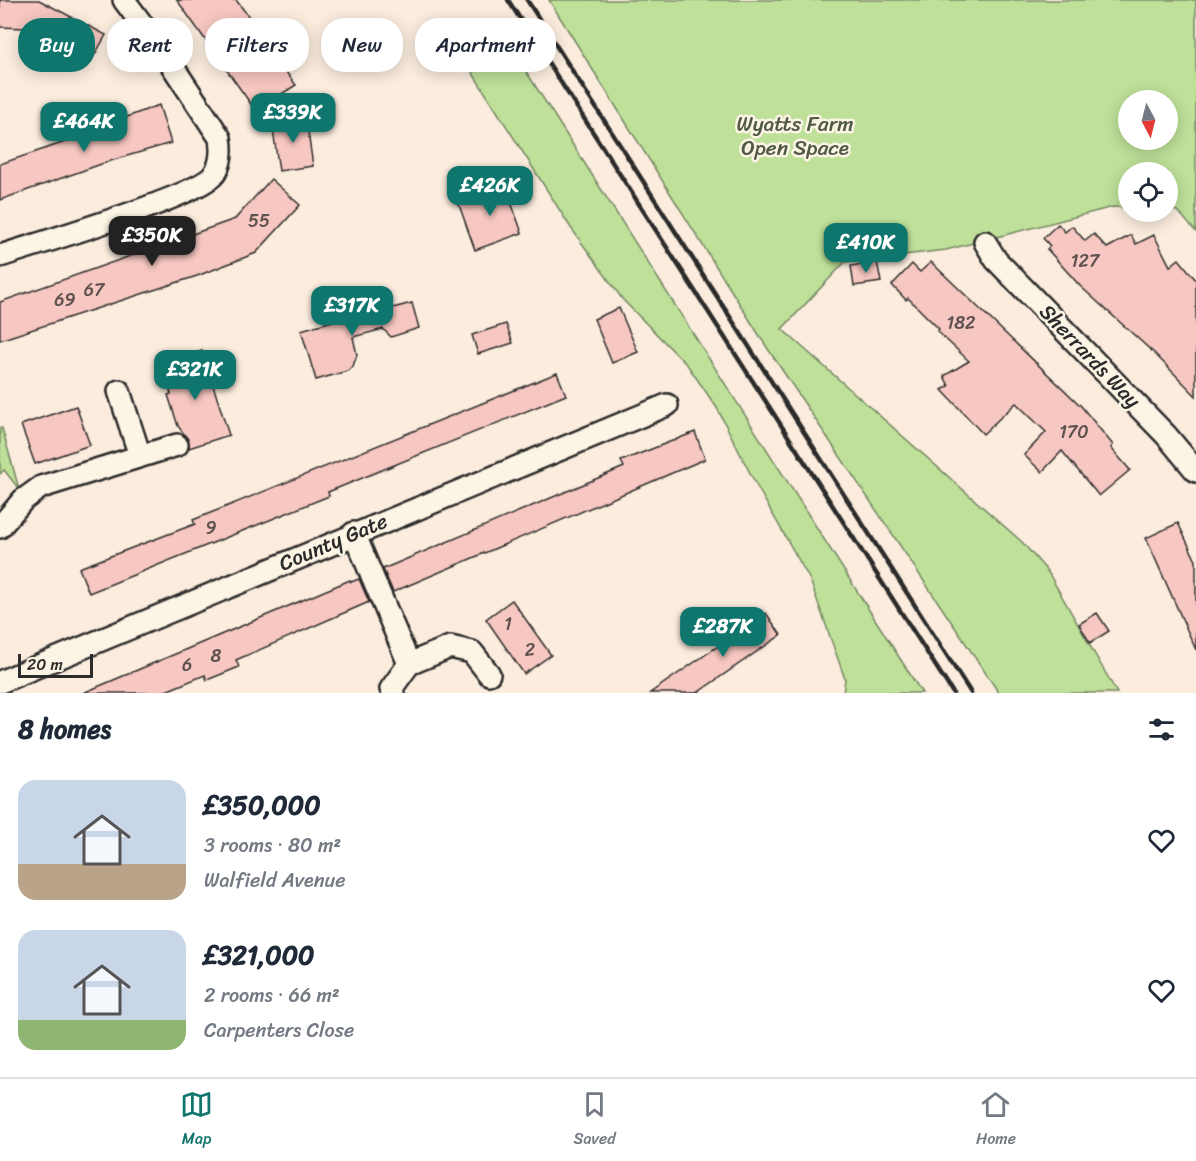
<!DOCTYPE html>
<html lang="en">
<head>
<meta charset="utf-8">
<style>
  :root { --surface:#fff; --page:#f6f6f7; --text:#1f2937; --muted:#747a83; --line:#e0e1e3; --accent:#0f766e }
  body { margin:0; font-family:Sriracha,sans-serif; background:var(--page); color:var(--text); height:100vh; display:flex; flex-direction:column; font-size:22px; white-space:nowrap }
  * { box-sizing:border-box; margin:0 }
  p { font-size:20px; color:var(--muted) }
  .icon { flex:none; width:33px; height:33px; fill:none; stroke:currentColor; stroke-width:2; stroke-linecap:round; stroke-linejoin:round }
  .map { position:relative; height:693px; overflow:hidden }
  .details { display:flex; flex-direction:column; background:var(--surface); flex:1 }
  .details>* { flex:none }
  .banner { position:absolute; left:18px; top:18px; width:600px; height:54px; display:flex; gap:12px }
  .needle { width:39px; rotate:173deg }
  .fabs { position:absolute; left:1118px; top:90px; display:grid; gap:12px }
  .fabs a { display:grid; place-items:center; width:60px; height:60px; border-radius:50%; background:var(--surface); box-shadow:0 3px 15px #0003; font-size:30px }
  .scale { position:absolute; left:18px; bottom:15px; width:75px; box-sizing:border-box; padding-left:6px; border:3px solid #2b2b2b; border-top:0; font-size:16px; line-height:21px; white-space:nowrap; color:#2b2b2b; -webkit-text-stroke:4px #fcf5e5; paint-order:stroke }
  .price { position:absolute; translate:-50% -51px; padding:0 14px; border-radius:12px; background:var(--accent); color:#fff; font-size:20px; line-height:39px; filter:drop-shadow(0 2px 3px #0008) }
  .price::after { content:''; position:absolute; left:50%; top:36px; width:18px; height:14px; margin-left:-9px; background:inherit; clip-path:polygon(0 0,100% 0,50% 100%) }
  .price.selected { background:#222; color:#fff }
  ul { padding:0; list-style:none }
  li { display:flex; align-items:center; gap:18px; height:150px; padding:0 18px }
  li span { display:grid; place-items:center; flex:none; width:168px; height:120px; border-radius:18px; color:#555 }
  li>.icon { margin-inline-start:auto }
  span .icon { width:72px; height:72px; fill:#fffc; stroke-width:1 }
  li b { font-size:26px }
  h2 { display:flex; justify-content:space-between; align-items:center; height:72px; padding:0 18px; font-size:26px }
  .tag { padding:0 21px; border-radius:24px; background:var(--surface); box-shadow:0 3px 15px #0003; font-size:21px; line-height:54px }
  .tag.selected { background:var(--accent); color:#fff }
  .dock { display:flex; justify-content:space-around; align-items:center; height:84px; border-top:2px solid var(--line); background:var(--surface); font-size:16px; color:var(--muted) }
  .dock a { display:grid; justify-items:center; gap:3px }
  .dock .selected { color:var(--accent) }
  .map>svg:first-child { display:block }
  .green { fill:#bee099; stroke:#748662; stroke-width:1.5; fill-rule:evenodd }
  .building { fill:#f7c7c1; stroke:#2b2b2b; stroke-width:1.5 }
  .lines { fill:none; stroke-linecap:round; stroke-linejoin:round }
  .street-casing { stroke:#2b2b2b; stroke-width:26 }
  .street { stroke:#fcf5e5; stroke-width:21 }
  .rail { stroke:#2b2b2b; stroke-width:4.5 }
  .labels { text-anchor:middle; stroke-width:5; stroke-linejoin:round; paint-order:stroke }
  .number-label { font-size:18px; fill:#5e5250 }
  .park-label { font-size:21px; fill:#505846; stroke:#fcf5e5 }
  .street-label { font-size:21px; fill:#2b2b2b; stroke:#fcf5e5 }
</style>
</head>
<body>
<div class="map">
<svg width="1196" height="693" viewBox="0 0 1196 693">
  <rect width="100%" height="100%" fill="#fbecde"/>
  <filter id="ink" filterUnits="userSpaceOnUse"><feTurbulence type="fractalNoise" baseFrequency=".0167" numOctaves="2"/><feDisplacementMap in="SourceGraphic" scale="12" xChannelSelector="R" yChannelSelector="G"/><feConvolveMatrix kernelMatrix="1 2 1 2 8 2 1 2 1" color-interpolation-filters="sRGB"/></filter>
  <g filter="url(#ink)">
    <!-- green -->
    <g class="green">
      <path d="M 549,0 L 1196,0 L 1196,232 L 1178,211 L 1167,210 L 1167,172 L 1128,172 L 1128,208 L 1113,207 L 946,250 L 845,262 L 782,329 L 1022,542 L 1048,572 L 1117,693 L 999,693 L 766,346 ZM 1128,100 L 1167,100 L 1167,140 L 1128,140 Z"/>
      <polygon points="515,54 922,693 843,693 845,679 810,580 755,483 717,408 688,366 623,300 571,228 465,61"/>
      <polygon points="0,428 2,428 19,489 4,470 0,474"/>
    </g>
    <!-- building -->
    <g class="building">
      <polygon points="0,0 39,0 106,35 90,63 25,28 0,27"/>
      <polygon points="177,0 236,0 253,22 245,27 274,68 280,64 296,85 261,107 253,107"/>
      <polygon points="159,105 171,143 107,162 0,200 0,164 77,138 79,141 122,127 119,120"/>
      <polygon points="306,118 313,166 279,171 272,123"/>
      <polygon points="271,179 300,205 256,253 197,276 0,340 0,302 235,219"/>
      <polygon points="505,185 522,233 475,250 458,202"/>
      <polygon points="1058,224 1065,232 1072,226 1085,241 1094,234 1107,248 1131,235 1136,244 1154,235 1170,266 1179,259 1196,280 1196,396 1155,354 1080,286 1047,249 1050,246 1043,238"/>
      <polygon points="877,261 881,282 854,286 851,266"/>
      <polygon points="931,262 1081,406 1113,445 1111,448 1130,470 1099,496 1062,451 1042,472 1024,455 1046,432 1016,403 983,434 942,390 949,386 944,376 969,361 937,331 939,329 908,298 906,300 892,285 912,264 920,272"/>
      <polygon points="412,303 419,328 391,337 383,329 353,337 357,355 353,366 347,371 316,380 301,330 388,305 389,309"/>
      <polygon points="619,308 638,352 612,363 594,319"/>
      <polygon points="506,324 513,343 478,354 472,335"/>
      <polygon points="202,351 229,435 189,448 189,441 178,426 168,395 171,394 167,382 171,381 168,373 171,371 168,362"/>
      <polygon points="557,373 566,395 328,492 329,496 89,593 79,568 195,524 193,520"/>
      <polygon points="76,406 90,445 35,464 21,425"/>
      <polygon points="695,432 705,459 393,592 383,569 624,467 621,461"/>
      <polygon points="1178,523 1196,561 1196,650 1146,538"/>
      <polygon points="359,579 369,602 236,660 239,667 207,680 205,675 161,693 83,693 350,580 351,582"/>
      <polygon points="512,600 551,655 524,674 486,619"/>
      <polygon points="766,613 781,635 697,693 650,693"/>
      <polygon points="1097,613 1109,631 1090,643 1079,624"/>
    </g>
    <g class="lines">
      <!-- street casing -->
      <g class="street-casing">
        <g id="street">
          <polyline points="985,242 996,260 1166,435 1196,471"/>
          <path d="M 0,256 C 34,245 202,195 215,173 C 222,162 222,150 220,138 L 167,58 L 124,0"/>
          <polyline points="119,391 140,456"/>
          <polyline points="0,527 23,500 41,487 177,445"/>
          <polyline points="354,533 409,664"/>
          <polyline points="0,682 667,405"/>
          <polyline points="393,693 391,689 409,664 450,647 472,652 489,674"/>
        </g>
      </g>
      <!-- street -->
      <use href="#street" class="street"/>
      <!-- rail -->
      <g class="rail">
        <polyline points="508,0 953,693"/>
        <polyline points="527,0 971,693"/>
      </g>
    </g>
  </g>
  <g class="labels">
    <!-- number labels -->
    <g class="number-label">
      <text x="259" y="227">55</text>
      <text x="1085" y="267">127</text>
      <text x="94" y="296">67</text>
      <text x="65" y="306">69</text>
      <text x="961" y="329">182</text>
      <text x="1074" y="438">170</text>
      <text x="211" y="534">9</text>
      <text x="508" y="630">1</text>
      <text x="530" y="656">2</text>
      <text x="216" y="662">8</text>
      <text x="187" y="671">6</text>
    </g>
    <!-- park labels -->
    <g class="park-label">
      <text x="795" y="131">Wyatts Farm<tspan x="795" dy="24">Open Space</tspan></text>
    </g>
    <!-- street labels -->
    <g class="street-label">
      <text transform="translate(1090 356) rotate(46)" y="7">Sherrards Way</text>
      <text transform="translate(333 542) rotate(-23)" y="7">County Gate</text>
    </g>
  </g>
</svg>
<div class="fabs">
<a><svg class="needle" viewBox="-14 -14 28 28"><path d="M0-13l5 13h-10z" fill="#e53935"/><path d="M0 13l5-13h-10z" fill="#747a83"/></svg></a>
<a><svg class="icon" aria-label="locate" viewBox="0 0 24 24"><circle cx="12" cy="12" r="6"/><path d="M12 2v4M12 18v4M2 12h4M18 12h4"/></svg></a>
</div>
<div class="scale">20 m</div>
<b class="price" style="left:293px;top:144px">£339K</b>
<b class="price" style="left:84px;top:153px">£464K</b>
<b class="price" style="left:490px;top:217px">£426K</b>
<b class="price selected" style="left:152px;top:267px">£350K</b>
<b class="price" style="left:866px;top:274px">£410K</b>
<b class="price" style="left:352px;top:337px">£317K</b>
<b class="price" style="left:195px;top:401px">£321K</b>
<b class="price" style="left:723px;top:658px">£287K</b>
<div class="banner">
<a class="tag selected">Buy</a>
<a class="tag">Rent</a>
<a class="tag">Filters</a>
<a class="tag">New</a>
<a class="tag">Apartment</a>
</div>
</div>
<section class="details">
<h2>8 homes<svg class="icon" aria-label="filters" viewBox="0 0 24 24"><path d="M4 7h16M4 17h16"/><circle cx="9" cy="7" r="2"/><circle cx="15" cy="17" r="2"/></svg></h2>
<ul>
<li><span style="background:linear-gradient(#c9d6e8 70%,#b9a48a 0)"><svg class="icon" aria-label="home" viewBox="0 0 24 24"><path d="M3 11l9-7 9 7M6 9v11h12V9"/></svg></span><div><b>£350,000</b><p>3 rooms · 80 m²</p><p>Walfield Avenue</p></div><svg class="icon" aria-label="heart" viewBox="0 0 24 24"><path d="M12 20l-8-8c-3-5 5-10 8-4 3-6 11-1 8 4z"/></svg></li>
<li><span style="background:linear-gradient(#c9d6e8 75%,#8fb573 0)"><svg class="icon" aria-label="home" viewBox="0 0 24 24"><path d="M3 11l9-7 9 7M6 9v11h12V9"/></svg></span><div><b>£321,000</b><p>2 rooms · 66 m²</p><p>Carpenters Close</p></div><svg class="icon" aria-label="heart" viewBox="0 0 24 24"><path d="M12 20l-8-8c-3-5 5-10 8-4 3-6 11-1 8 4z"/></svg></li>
</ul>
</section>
<nav class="dock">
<a class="selected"><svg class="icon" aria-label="map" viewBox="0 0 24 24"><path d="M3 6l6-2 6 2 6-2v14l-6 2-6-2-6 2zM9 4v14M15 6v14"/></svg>Map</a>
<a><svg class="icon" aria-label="saved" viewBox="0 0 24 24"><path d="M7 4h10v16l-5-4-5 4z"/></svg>Saved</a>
<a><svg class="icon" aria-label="home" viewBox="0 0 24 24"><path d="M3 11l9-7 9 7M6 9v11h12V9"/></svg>Home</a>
</nav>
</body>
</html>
